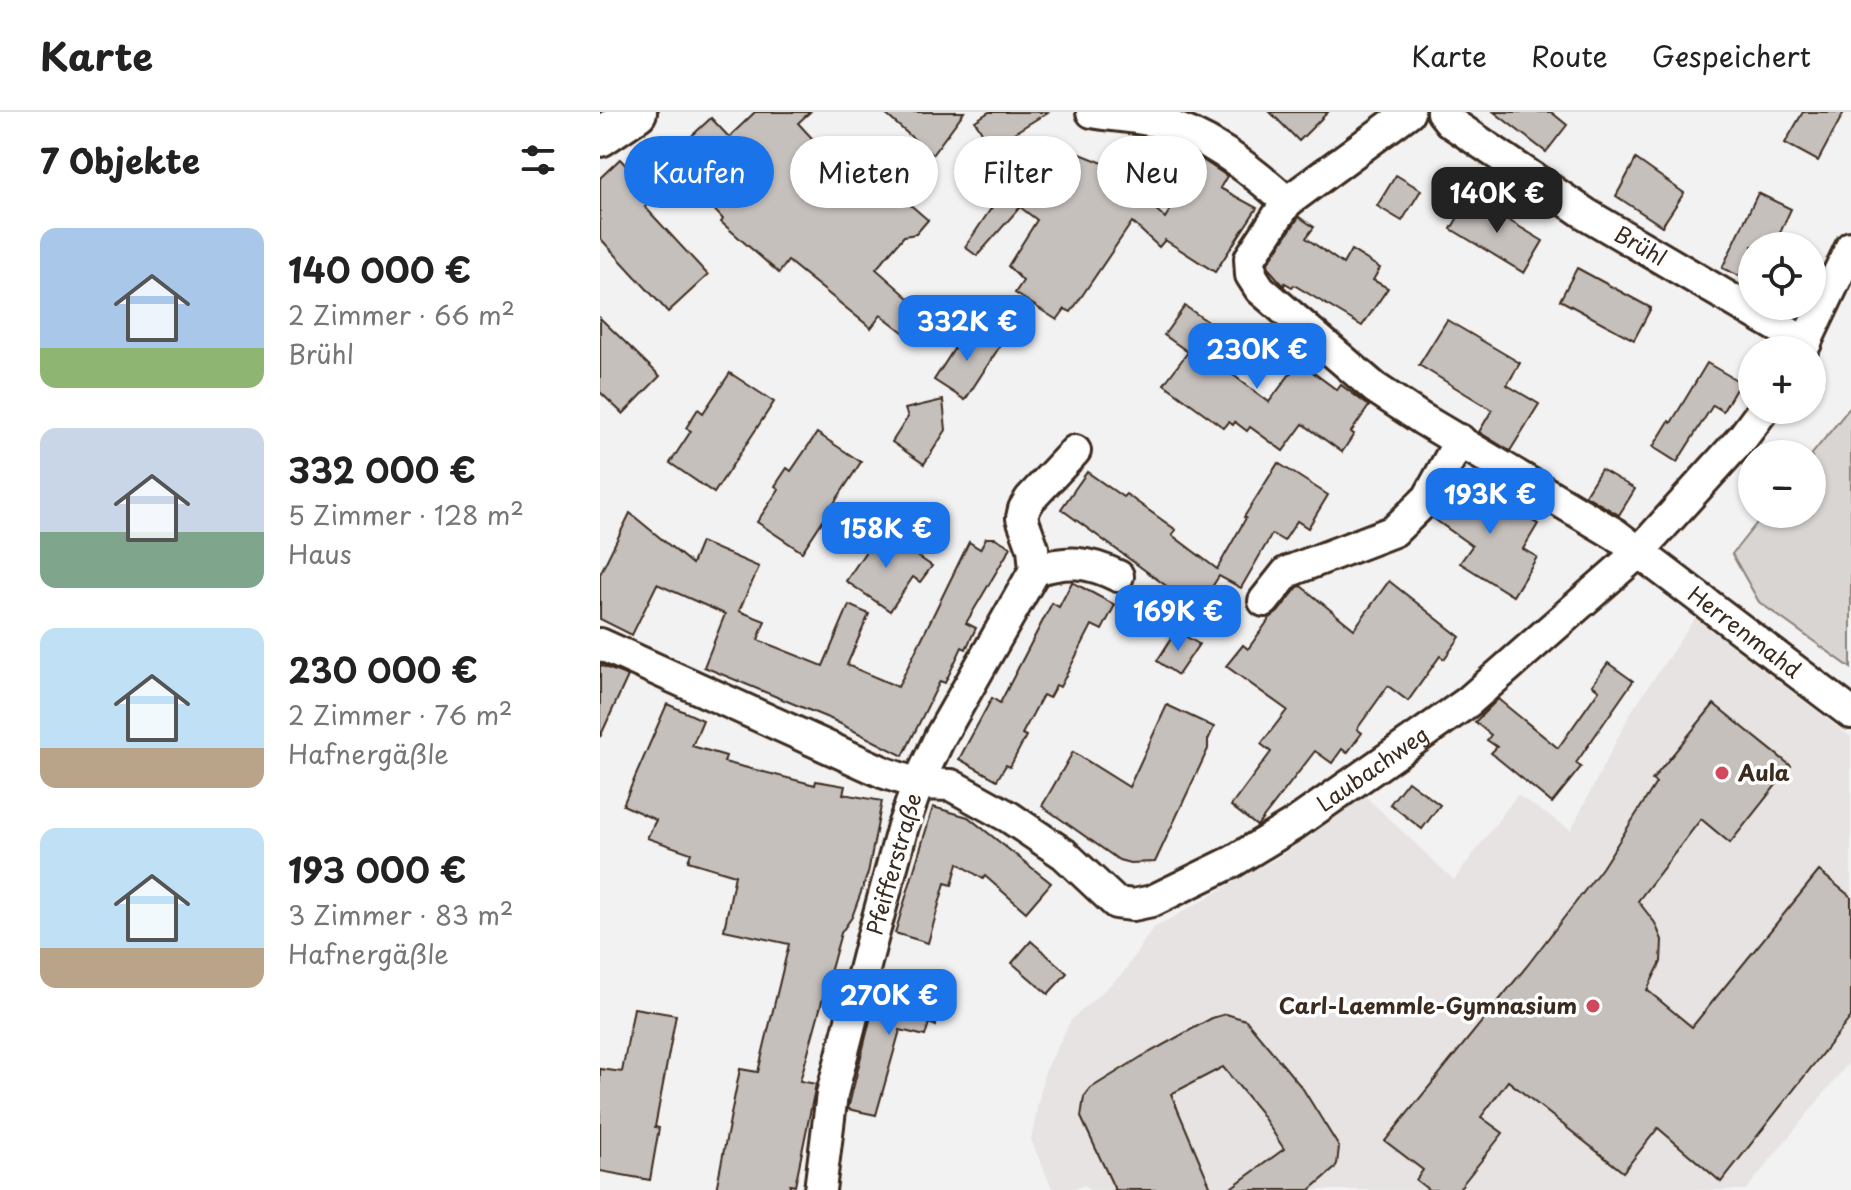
<!DOCTYPE html>
<html lang="de">
<head>
<meta charset="utf-8">
<style>
  :root { --surface:#fff; --page:#f6f6f6; --text:#222; --muted:#767676; --line:#e0e0e0; --accent:#1a73e8 }
  body { margin:0; font-family:"Playpen Sans",sans-serif; background:var(--page); color:var(--text); height:100vh; display:flex; flex-direction:column; font-size:30px; white-space:nowrap }
  * { box-sizing:border-box; margin:0 }
  p { font-size:26px; color:var(--muted) }
  .icon { flex:none; width:44px; height:44px; fill:none; stroke:currentColor; stroke-width:2; stroke-linecap:round; stroke-linejoin:round }
  .map { position:relative; flex:1; overflow:hidden }
  .details { display:flex; flex-direction:column; background:var(--surface); width:600px }
  .details>* { flex:none }
  .guide { position:absolute; left:24px; top:24px; width:760px; height:72px; display:flex; gap:16px }
  .fabs { position:absolute; left:1138px; top:120px; display:grid; gap:16px }
  .fabs a { display:grid; place-items:center; width:88px; height:88px; border-radius:50%; background:var(--surface); box-shadow:0 2px 6px #0004; font-size:40px }
  .price { position:absolute; translate:-50% -68px; padding:0 18px; border-radius:16px; background:var(--accent); color:#fff; font-size:26px; line-height:52px; filter:drop-shadow(0 2px 4px #0008) }
  .price::after { content:''; position:absolute; left:50%; top:48px; width:24px; height:18px; margin-left:-12px; background:inherit; clip-path:polygon(0 0,100% 0,50% 100%) }
  .price.on { background:#222; color:#fff }
  ul { padding:0; list-style:none }
  li { display:flex; align-items:center; gap:24px; height:200px; padding:0 40px }
  li span { display:grid; place-items:center; flex:none; width:224px; height:160px; border-radius:16px; color:#555 }
  li>.icon { margin-inline-start:auto }
  span .icon { width:96px; height:96px; fill:#fffc; stroke-width:1 }
  li b { font-size:34px }
  h2 { display:flex; justify-content:space-between; align-items:center; height:96px; padding:0 40px; font-size:34px }
  .tag { padding:0 28px; border-radius:36px; background:var(--surface); box-shadow:0 2px 6px #0004; font-size:28px; line-height:72px }
  .tag.on { background:var(--accent); color:#fff }
  header { display:flex; align-items:center; gap:48px; box-sizing:border-box; height:112px; padding:0 40px; background:var(--surface); border-bottom:2px solid var(--line) }
  header strong { font-size:38px }
  nav { display:flex; gap:44px; margin-inline-start:auto; font-size:28px }
  main { display:flex; flex:1; min-height:0 }
  .map>svg:first-child { display:block }
  .built { fill:#e6e3e2 }
  .green { fill:#d8d5d2; stroke:#8a8078; stroke-width:2 }
  .building { fill:#c6c0bd; stroke:#3b2a1e; stroke-width:2 }
  .lines { fill:none; stroke-linecap:round; stroke-linejoin:round }
  .minor-casing { stroke:#3b2a1e; stroke-width:36 }
  .tertiary-casing { stroke:#3b2a1e; stroke-width:44 }
  .minor { stroke:#fff; stroke-width:30 }
  .tertiary { stroke:#fff; stroke-width:38 }
  .poi-dot { fill:#d1495b; stroke:#fff; stroke-width:3 }
  .labels { text-anchor:middle; stroke-width:7; stroke-linejoin:round; paint-order:stroke }
  .street-label { font-size:22px; fill:#3b2a1e; stroke:#fff }
  .poi-label { font-size:22px; font-weight:bold; fill:#3b2a1e; stroke:#fff; text-anchor:start }
</style>
</head>
<body>
<header>
<strong>Karte</strong>
<nav><a>Karte</a><a>Route</a><a>Gespeichert</a></nav>
</header>
<main>
<section class="details">
<h2>7 Objekte<svg class="icon" aria-label="filters" viewBox="0 0 24 24"><path d="M4 7h16M4 17h16"/><circle cx="9" cy="7" r="2"/><circle cx="15" cy="17" r="2"/></svg></h2>
<ul>
<li><span style="background:linear-gradient(#a9c7e8 75%,#8fb573 0)"><svg class="icon" aria-label="home" viewBox="0 0 24 24"><path d="M3 11l9-7 9 7M6 9v11h12V9"/></svg></span><div><b>140 000 €</b><p>2 Zimmer · 66 m²</p><p>Brühl</p></div></li>
<li><span style="background:linear-gradient(#c9d6e8 65%,#7fa58c 0)"><svg class="icon" aria-label="home" viewBox="0 0 24 24"><path d="M3 11l9-7 9 7M6 9v11h12V9"/></svg></span><div><b>332 000 €</b><p>5 Zimmer · 128 m²</p><p>Haus</p></div></li>
<li><span style="background:linear-gradient(#bfe0f5 75%,#b9a48a 0)"><svg class="icon" aria-label="home" viewBox="0 0 24 24"><path d="M3 11l9-7 9 7M6 9v11h12V9"/></svg></span><div><b>230 000 €</b><p>2 Zimmer · 76 m²</p><p>Hafnergäßle</p></div></li>
<li><span style="background:linear-gradient(#bfe0f5 75%,#b9a48a 0)"><svg class="icon" aria-label="home" viewBox="0 0 24 24"><path d="M3 11l9-7 9 7M6 9v11h12V9"/></svg></span><div><b>193 000 €</b><p>3 Zimmer · 83 m²</p><p>Hafnergäßle</p></div></li>
</ul>
</section>
<div class="map">
<svg width="1251" height="1078" viewBox="0 0 1251 1078">
  <rect width="100%" height="100%" fill="#f3f2f2"/>
  <filter id="ink" filterUnits="userSpaceOnUse"><feTurbulence type="fractalNoise" baseFrequency=".0125" numOctaves="2"/><feDisplacementMap in="SourceGraphic" scale="16" xChannelSelector="R" yChannelSelector="G"/><feConvolveMatrix kernelMatrix="1 2 1 2 8 2 1 2 1" color-interpolation-filters="sRGB"/></filter>
  <g filter="url(#ink)">
    <!-- built -->
    <polygon class="built" points="1095,506 1251,625 1251,948 1146,1078 488,1078 485,1073 472,1078 453,1078 431,1028 444,962 471,908 524,860 552,817 682,743 765,684 854,768 917,683 971,718 1031,600"/>
    <!-- green -->
    <polygon class="green" points="1251,294 1251,556 1159,490 1132,442 1164,402 1212,402 1212,342"/>
    <!-- building -->
    <g class="building">
      <polygon points="155,0 210,0 198,11 269,88 284,70 328,108 316,122 304,124 276,157 327,202 308,224 281,203 271,216 188,149 179,161 121,110 123,107 67,47 111,6 129,25"/>
      <polygon points="283,0 364,0 332,43"/>
      <polygon points="389,0 448,0 414,21 458,88 478,41 518,57 513,66 531,74 565,106 601,47 627,64 620,76 657,96 615,160 565,128 559,135 532,110 471,200 465,197 457,208 415,181 423,169 408,154 437,108 420,95 377,144 365,135 411,67 375,9"/>
      <polygon points="670,0 728,0 699,29"/>
      <polygon points="894,0 951,0 967,13 946,40"/>
      <polygon points="1203,0 1244,0 1218,49 1185,31"/>
      <polygon points="20,47 55,85 45,95 108,163 68,200 0,126 0,66"/>
      <polygon points="1036,47 1084,81 1062,114 1016,84"/>
      <polygon points="796,63 821,78 802,109 777,94"/>
      <polygon points="1158,81 1191,97 1174,134 1152,134 1152,170 1122,156"/>
      <polygon points="870,85 943,129 924,161 851,117"/>
      <polygon points="699,105 714,115 706,126 743,152 751,138 780,156 773,168 788,176 762,214 694,173 692,175 685,171 684,174 669,157 668,151"/>
      <polygon points="977,156 1051,196 1034,228 960,188"/>
      <polygon points="585,194 636,229 620,253 669,290 699,250 737,278 741,273 769,294 751,320 754,322 742,340 703,312 683,339 650,315 647,319 635,310 633,313 629,310 624,316 564,272 588,240 564,223"/>
      <polygon points="0,206 60,264 23,302 0,280"/>
      <polygon points="847,208 920,251 907,273 939,292 910,339 879,320 892,298 819,253"/>
      <polygon points="369,214 400,234 365,288 334,268"/>
      <polygon points="1107,251 1140,270 1123,299 1113,293 1077,350 1053,335 1069,309 1071,311"/>
      <polygon points="130,261 174,290 114,381 70,351 91,319 86,316 98,297 103,301"/>
      <polygon points="343,288 346,318 324,352 292,330 308,305 305,297"/>
      <polygon points="217,321 261,350 202,440 157,410 179,377 175,374 187,356 191,359"/>
      <polygon points="678,351 728,383 708,416 697,409 684,429 672,422 641,476 619,464 598,497 461,397 487,360 523,385 526,382 576,418 572,423 617,457 646,406 644,405"/>
      <polygon points="1001,357 1035,377 1019,403 985,383"/>
      <polygon points="858,368 938,412 923,437 937,445 913,484 860,451 872,434 833,406 844,395"/>
      <polygon points="30,401 92,452 101,430 159,455 139,499 165,509 158,528 223,554 249,493 269,502 247,553 298,575 369,430 380,437 386,426 395,426 411,435 366,511 376,516 366,537 362,535 345,571 340,569 303,644 233,608 104,555 125,502 102,492 57,472 32,523 0,507 0,462"/>
      <polygon points="275,415 332,454 320,470 313,465 290,499 246,469 268,436 263,433"/>
      <polygon points="789,469 860,525 844,547 840,544 808,589 788,574 757,617 762,621 747,641 742,637 732,651 715,639 657,714 631,694 671,640 661,632 687,598 626,554 643,533 648,537 670,506 678,500 698,475 701,474 754,517"/>
      <polygon points="472,470 515,493 502,518 492,513 460,575 456,573 449,586 443,583 422,622 426,624 410,655 406,653 397,668 359,647 392,586 400,591 452,491 459,495"/>
      <polygon points="576,519 599,532 578,563 557,549"/>
      <polygon points="1008,551 1033,569 976,651 981,655 952,691 891,641 897,635 887,628 891,623 875,610 898,587 958,636 999,578 992,573"/>
      <polygon points="0,553 28,564 0,625"/>
      <polygon points="67,592 103,608 92,634 126,644 124,650 215,673 216,669 245,674 243,682 282,689 268,761 252,805 241,821 200,969 216,972 195,1074 190,1073 188,1078 116,1078 140,957 158,960 189,832 124,818 135,763 88,749 91,741 47,726 56,708 23,693"/>
      <polygon points="1114,592 1191,654 1130,731 1101,707 1038,789 1055,811 1062,828 1061,850 1047,878 1092,915 1219,759 1251,785 1251,905 1121,1070 1058,1016 1023,1060 908,969 881,1005 903,1021 858,1078 829,1078 816,1068 823,1058 785,1029 927,854 1002,756 1056,671 1052,668"/>
      <polygon points="567,593 614,615 608,628 608,637 555,750 530,751 519,748 442,694 473,640 529,675"/>
      <polygon points="808,669 840,693 822,717 790,692"/>
      <polygon points="333,695 368,705 451,771 426,800 385,764 383,767 358,751 352,773 345,771 328,831 295,821"/>
      <polygon points="431,829 467,861 448,882 412,851"/>
      <polygon points="281,864 338,881 336,914 329,911 325,924 300,918 276,1003 248,997"/>
      <polygon points="34,896 76,903 55,1015 59,1016 50,1068 0,1059 0,957 22,960"/>
      <polygon points="626,902 646,908 703,977 739,1035 737,1052 734,1057 710,1078 628,1078 684,1037 660,1000 623,955 571,982 612,1078 515,1078 481,1005 484,985 491,976 541,945 612,906"/>
    </g>
    <g class="lines">
      <!-- minor casing -->
      <g class="minor-casing">
        <g id="minor">
          <path id="s1" d="M 492,0 C 513,4 533,4 554,9 C 606,22 648,55 687,90 L 650,146 L 651,163 L 660,177 L 775,276 L 822,307 L 1015,422 L 1251,601"/>
          <path id="s2" d="M 842,0 L 850,10 L 986,102 L 1206,231"/>
          <polyline points="687,90 809,0"/>
          <polyline points="1202,238 1251,135"/>
          <path id="s3" d="M 475,339 L 430,387 L 424,397 L 422,406 L 433,436 L 435,458 L 339,627 L 318,672 L 351,673 L 409,705 L 464,742 L 516,791 L 533,793 L 552,789 L 632,750 L 693,713 L 868,590 L 1039,440 L 1143,325 L 1163,298"/>
          <path d="M 435,458 C 468,448 487,449 518,464"/>
          <polyline points="664,489 687,460 794,419 828,386 860,328"/>
          <polyline points="0,532 285,661 318,672 303,714 271,831 232,982 220,1078"/>
        </g>
      </g>
      <!-- tertiary casing -->
      <g class="tertiary-casing">
        <polyline id="tertiary" points="0,25 37,0"/>
      </g>
      <!-- minor -->
      <use href="#minor" class="minor"/>
      <!-- tertiary -->
      <use href="#tertiary" class="tertiary"/>
    </g>
  </g>
  <!-- markers -->
  <g class="poi-dot">
    <circle cx="1122" cy="661" r="8"/>
    <circle cx="993" cy="894" r="8"/>
  </g>
  <g class="labels">
    <!-- street labels -->
    <g class="street-label">
      <text dy="8" stroke="none"><textPath href="#s2" startOffset="240">Brühl</textPath></text>
      <text dy="8" stroke="none"><textPath href="#s1" startOffset="916">Herrenmahd</textPath></text>
      <text dy="8" stroke="none"><textPath href="#s3" startOffset="916">Laubachweg</textPath></text>
      <text transform="translate(294 752) rotate(-74)" y="8">Pfeifferstraße</text>
    </g>
    <!-- poi labels -->
    <g class="poi-label">
      <text x="1138" y="669">Aula</text>
      <text x="977" y="902" text-anchor="end">Carl-Laemmle-Gymnasium</text>
    </g>
  </g>
</svg>
<div class="fabs">
<a><svg class="icon" aria-label="locate" viewBox="0 0 24 24"><circle cx="12" cy="12" r="6"/><path d="M12 2v4M12 18v4M2 12h4M18 12h4"/></svg></a>
<a>+</a>
<a>−</a>
</div>
<b class="price on" style="left:897px;top:123px">140K €</b>
<b class="price" style="left:367px;top:251px">332K €</b>
<b class="price" style="left:657px;top:279px">230K €</b>
<b class="price" style="left:890px;top:424px">193K €</b>
<b class="price" style="left:286px;top:458px">158K €</b>
<b class="price" style="left:578px;top:541px">169K €</b>
<b class="price" style="left:289px;top:925px">270K €</b>
<div class="guide">
<a class="tag on">Kaufen</a>
<a class="tag">Mieten</a>
<a class="tag">Filter</a>
<a class="tag">Neu</a>
</div>
</div>
</main>
</body>
</html>
